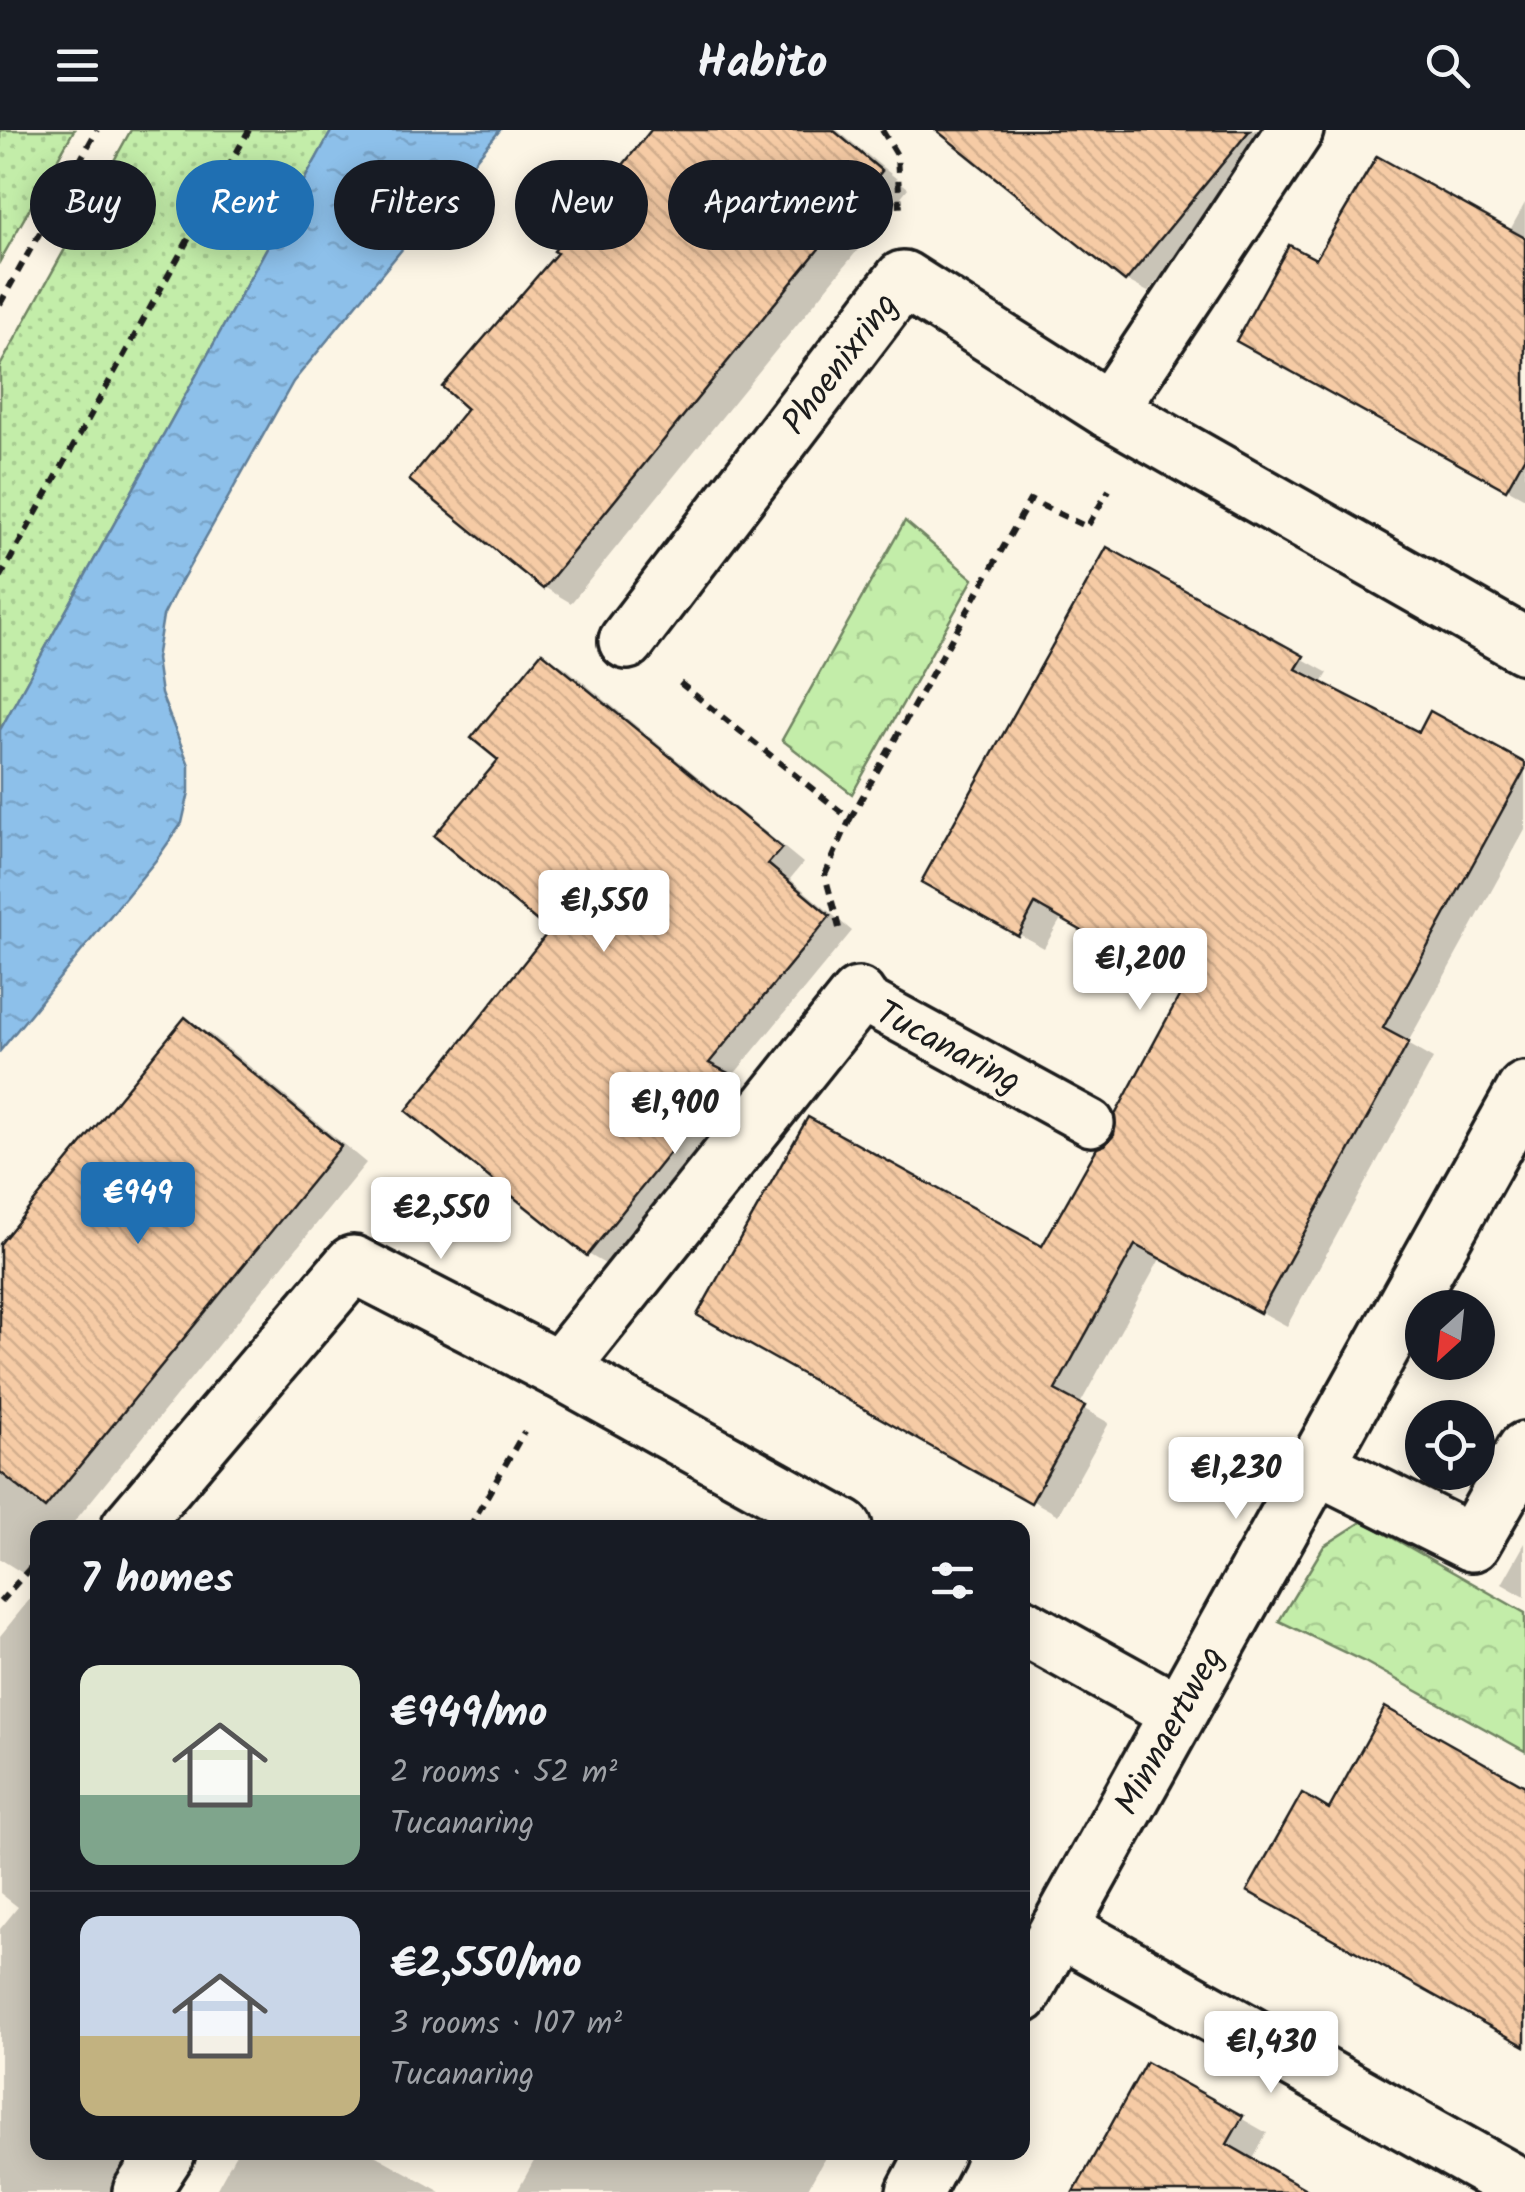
<!DOCTYPE html>
<html lang="en">
<head>
<meta charset="utf-8">
<style>
  :root { --surface:#171b24; --page:#242831; --text:#f1f3f6; --muted:#9ea1a6; --line:#363941; --accent:#1f6fb2 }
  body { margin:0; font-family:Kalam,sans-serif; background:var(--page); color:var(--text); height:100vh; display:flex; flex-direction:column; font-size:38px; white-space:nowrap }
  * { box-sizing:border-box; margin:0 }
  p { font-size:32px; color:var(--muted) }
  .icon { flex:none; width:55px; height:55px; fill:none; stroke:currentColor; stroke-width:2; stroke-linecap:round; stroke-linejoin:round }
  .map { position:relative; flex:1; overflow:hidden }
  .panel { position:absolute; left:30px; top:1390px; width:1000px; height:640px; display:flex; flex-direction:column; background:var(--surface); border-radius:20px; box-shadow:0 5px 25px #0003 }
  .panel>* { flex:none }
  .top-card { position:absolute; left:30px; top:30px; width:1000px; height:90px; display:flex; gap:20px }
  .needle { width:65px; rotate:207deg }
  .fabs { position:absolute; left:1405px; top:1160px; display:grid; gap:20px }
  .fabs a { display:grid; place-items:center; width:90px; height:90px; border-radius:50%; background:var(--surface); box-shadow:0 5px 25px #0003; font-size:50px }
  .price { position:absolute; translate:-50% -85px; padding:0 22px; border-radius:10px; background:#fff; color:#222; font-size:32px; line-height:65px; filter:drop-shadow(0 2px 5px #0008) }
  .price::after { content:''; position:absolute; left:50%; top:60px; width:30px; height:22px; margin-left:-15px; background:inherit; clip-path:polygon(0 0,100% 0,50% 100%) }
  .price.active { background:var(--accent); color:#fff }
  ul { padding:0; list-style:none }
  li { display:flex; align-items:center; gap:30px; height:250px; padding:0 50px }
  li+li { border-top:2px solid var(--line) }
  li span { display:grid; place-items:center; flex:none; width:280px; height:200px; border-radius:20px; color:#555 }
  li>.icon { margin-inline-start:auto }
  span .icon { width:120px; height:120px; fill:#fffc; stroke-width:1 }
  li b { font-size:42px }
  h2 { display:flex; justify-content:space-between; align-items:center; height:120px; padding:0 50px; font-size:42px }
  .pill { padding:0 35px; border-radius:45px; background:var(--surface); box-shadow:0 5px 25px #0003; font-size:35px; line-height:90px }
  .pill.active { background:var(--accent); color:#fff }
  header { display:flex; justify-content:space-between; align-items:center; height:130px; padding:0 50px; background:var(--surface); font-size:45px; font-weight:800 }
  .map>svg:first-child { display:block }
  .grass { fill:url(#grass-dots); stroke:#708462; stroke-width:2.5 }
  .forest { fill:url(#forest-crowns); stroke:#708462; stroke-width:2.5 }
  .water { fill:url(#water-ripples); stroke:#607e98; stroke-width:2.5 }
  .shadow { fill:#0003 }
  .building { fill:url(#building-back-hatch); stroke:#1c1c1c; stroke-width:2.5 }
  .lines { fill:none; stroke-linecap:round; stroke-linejoin:round }
  .service-casing { stroke:#1c1c1c; stroke-width:52 }
  .minor-casing { stroke:#1c1c1c; stroke-width:62 }
  .path { stroke:#1c1c1c; stroke-width:6; stroke-dasharray:10 8; stroke-linecap:butt }
  .service { stroke:#fcf5e5; stroke-width:45 }
  .minor { stroke:#fcf5e5; stroke-width:55 }
  .labels { text-anchor:middle; stroke-width:9; stroke-linejoin:round; paint-order:stroke }
  .street-label { font-size:35px; fill:#1c1c1c; stroke:#fcf5e5 }
</style>
</head>
<body>
<header><svg class="icon" aria-label="menu" viewBox="0 0 24 24"><path d="M4 6h16M4 12h16M4 18h16"/></svg>Habito<svg class="icon" aria-label="search" viewBox="0 0 24 24"><circle cx="10" cy="10" r="6"/><path d="M15 15l6 6"/></svg></header>
<div class="map">
<svg width="1525" height="2062" viewBox="0 0 1525 2062">
  <defs>
    <pattern id="grass-dots" width="8" height="8" patternUnits="userSpaceOnUse" patternTransform="scale(2.5)"><rect width="8" height="8" fill="#c3eda9"/><path d="M2 2h.1M6 6h.1" fill="none" stroke="#a7cb91" stroke-width="1.8" stroke-linecap="round"/></pattern>
    <pattern id="forest-crowns" width="20" height="18" patternUnits="userSpaceOnUse" patternTransform="scale(2.5)"><rect width="20" height="18" fill="#c3eda9"/><path d="M2 6a3 3 0 1 1 6 0M12 15a3 3 0 1 1 6 0" fill="none" stroke="#a7cb91"/></pattern>
    <pattern id="water-ripples" width="26" height="14" patternUnits="userSpaceOnUse" patternTransform="scale(2.5)"><rect width="26" height="14" fill="#8dc0ea"/><path d="M2 4q2-2 4 0t4 0M15 11q2-2 4 0t4 0" fill="none" stroke="#79a4c8"/></pattern>
    <pattern id="building-back-hatch" width="6" height="6" patternUnits="userSpaceOnUse" patternTransform="scale(2.5)"><rect width="6" height="6" fill="#f6cba5"/><path d="M-1 5l2 2M0 0l6 6M5-1l2 2" fill="none" stroke="#d2ae8d"/></pattern>
  </defs>
  <rect width="100%" height="100%" fill="#fcf5e5"/>
  <filter id="ink" filterUnits="userSpaceOnUse"><feTurbulence type="fractalNoise" baseFrequency=".01" numOctaves="2"/><feDisplacementMap in="SourceGraphic" scale="20" xChannelSelector="R" yChannelSelector="G"/><feConvolveMatrix kernelMatrix="1 2 1 2 8 2 1 2 1" color-interpolation-filters="sRGB"/></filter>
  <g filter="url(#ink)">
    <!-- grass -->
    <g class="grass">
      <polygon points="0,0 74,0 0,131"/>
      <polygon points="131,0 332,0 0,600 0,236"/>
    </g>
    <!-- forest -->
    <g class="forest">
      <polygon points="905,391 973,449 852,664 782,610"/>
      <polygon points="1363,1391 1525,1483 1525,1621 1365,1532 1279,1491 1324,1416"/>
    </g>
    <!-- water -->
    <polygon class="water" points="332,0 500,0 293,252 174,464 163,486 156,529 161,564 189,635 189,662 182,693 156,730 0,921 0,600"/>
    <!-- shadow -->
    <g class="shadow">
      <polygon points="655,0 837,0 908,58 571,473 544,457 470,279"/>
      <polygon points="952,0 1267,0 1275,6 1148,162 1126,150"/>
      <polygon points="1525,73 1525,368 1264,225 1317,133 1509,102"/>
      <polygon points="1108,420 1328,543 1321,555 1420,605 1525,635 1525,700 1407,914 1433,929 1287,1196 1161,1127 1079,1276 1109,1293 1058,1385 700,1184 1043,1119 1116,1008 1187,858 1062,787 1044,818 924,751"/>
      <polygon points="543,525 566,538 803,733 790,749 852,801 731,948 754,960 612,1138 588,1124 553,801 502,630"/>
      <polygon points="186,890 213,906 366,1033 69,1398 38,1398 38,1436 29,1447 0,1429 0,1117"/>
      <polygon points="1525,1413 1525,1467 1502,1454"/>
      <polygon points="30,1469 38,1473 38,2022 149,2022 117,2062 0,2062 0,1799 18,1777 0,1763 0,1506"/>
      <polygon points="1147,1935 1267,2003 1252,2031 1306,2062 1077,2062"/>
      <polygon points="237,2022 369,2022 441,2062 215,2062"/>
      <polygon points="539,2022 828,2022 806,2062 517,2062"/>
    </g>
    <!-- building -->
    <g class="building">
      <polygon points="651,0 833,0 882,41 543,459 409,350 467,279 442,257 557,123 554,121"/>
      <polygon points="936,0 1250,0 1125,152"/>
      <polygon points="1377,26 1525,108 1525,326 1506,360 1236,211 1289,115 1316,129"/>
      <polygon points="1107,417 1304,526 1296,539 1419,602 1430,581 1525,633 1525,639 1383,898 1409,912 1260,1183 1135,1115 1055,1260 1085,1276 1031,1373 697,1185 808,987 1042,1116 1097,1018 1105,1015 1114,1005 1115,985 1183,859 1035,774 1018,806 921,752"/>
      <polygon points="542,522 782,718 768,734 830,786 709,933 732,945 587,1126 406,981 549,801 434,706 498,630 471,608"/>
      <polygon points="185,887 341,1016 45,1378 0,1342 0,1114"/>
      <polygon points="1385,1577 1525,1656 1525,1916 1247,1761 1302,1663 1329,1679"/>
      <polygon points="1146,1932 1243,1986 1227,2014 1311,2062 1074,2062"/>
    </g>
    <g class="lines">
      <!-- service casing -->
      <g class="service-casing">
        <polyline id="service" points="858,866 1091,993"/>
      </g>
      <!-- minor casing -->
      <g class="minor-casing">
        <g id="minor">
          <polyline points="1109,280 1295,0"/>
          <polyline points="627,511 903,149 1109,280 1525,516"/>
          <polyline points="559,1240 858,866"/>
          <polyline points="1317,1336 1472,1413 1525,1320"/>
          <polyline points="129,1398 353,1134 559,1240 844,1398"/>
          <polyline points="1022,1496 1177,1582"/>
          <polyline points="1059,1798 1525,2059"/>
          <polyline points="1022,1865 1525,960"/>
          <polyline points="141,2062 167,2022"/>
          <polyline points="915,2062 936,2022"/>
        </g>
      </g>
      <!-- path -->
      <g class="path">
        <polyline points="882,0 897,25 900,80"/>
        <polyline points="0,174 97,0"/>
        <polyline points="0,448 249,0"/>
        <polyline points="680,553 850,689 825,745 839,798"/>
        <polyline points="850,689 1030,370 1087,397 1109,360"/>
        <polyline points="469,1398 524,1302"/>
        <polyline points="0,1472 31,1437 38,1442"/>
      </g>
      <!-- service -->
      <use href="#service" class="service"/>
      <!-- minor -->
      <use href="#minor" class="minor"/>
    </g>
  </g>
  <g class="labels">
    <!-- street labels -->
    <g class="street-label">
      <text transform="translate(839 233) rotate(-53)" y="12">Phoenixring</text>
      <text transform="translate(949 916) rotate(28)" y="12">Tucanaring</text>
      <text transform="translate(1168 1600) rotate(-61)" y="12">Minnaertweg</text>
    </g>
  </g>
</svg>
<div class="fabs">
<a><svg class="needle" viewBox="-14 -14 28 28"><path d="M0-13l5 13h-10z" fill="#e53935"/><path d="M0 13l5-13h-10z" fill="#9ea1a6"/></svg></a>
<a><svg class="icon" aria-label="locate" viewBox="0 0 24 24"><circle cx="12" cy="12" r="6"/><path d="M12 2v4M12 18v4M2 12h4M18 12h4"/></svg></a>
</div>
<b class="price" style="left:604px;top:825px">€1,550</b>
<b class="price" style="left:1140px;top:883px">€1,200</b>
<b class="price" style="left:675px;top:1027px">€1,900</b>
<b class="price active" style="left:138px;top:1117px">€949</b>
<b class="price" style="left:441px;top:1132px">€2,550</b>
<b class="price" style="left:1236px;top:1392px">€1,230</b>
<b class="price" style="left:1271px;top:1966px">€1,430</b>
<div class="top-card">
<a class="pill">Buy</a>
<a class="pill active">Rent</a>
<a class="pill">Filters</a>
<a class="pill">New</a>
<a class="pill">Apartment</a>
</div>
<section class="panel">
<h2>7 homes<svg class="icon" aria-label="filters" viewBox="0 0 24 24"><path d="M4 7h16M4 17h16"/><circle cx="9" cy="7" r="2"/><circle cx="15" cy="17" r="2"/></svg></h2>
<ul>
<li><span style="background:linear-gradient(#dfe7d0 65%,#7fa58c 0)"><svg class="icon" aria-label="home" viewBox="0 0 24 24"><path d="M3 11l9-7 9 7M6 9v11h12V9"/></svg></span><div><b>€949/mo</b><p>2 rooms · 52 m²</p><p>Tucanaring</p></div></li>
<li><span style="background:linear-gradient(#c9d6e8 60%,#c2b280 0)"><svg class="icon" aria-label="home" viewBox="0 0 24 24"><path d="M3 11l9-7 9 7M6 9v11h12V9"/></svg></span><div><b>€2,550/mo</b><p>3 rooms · 107 m²</p><p>Tucanaring</p></div></li>
</ul>
</section>
</div>
</body>
</html>
